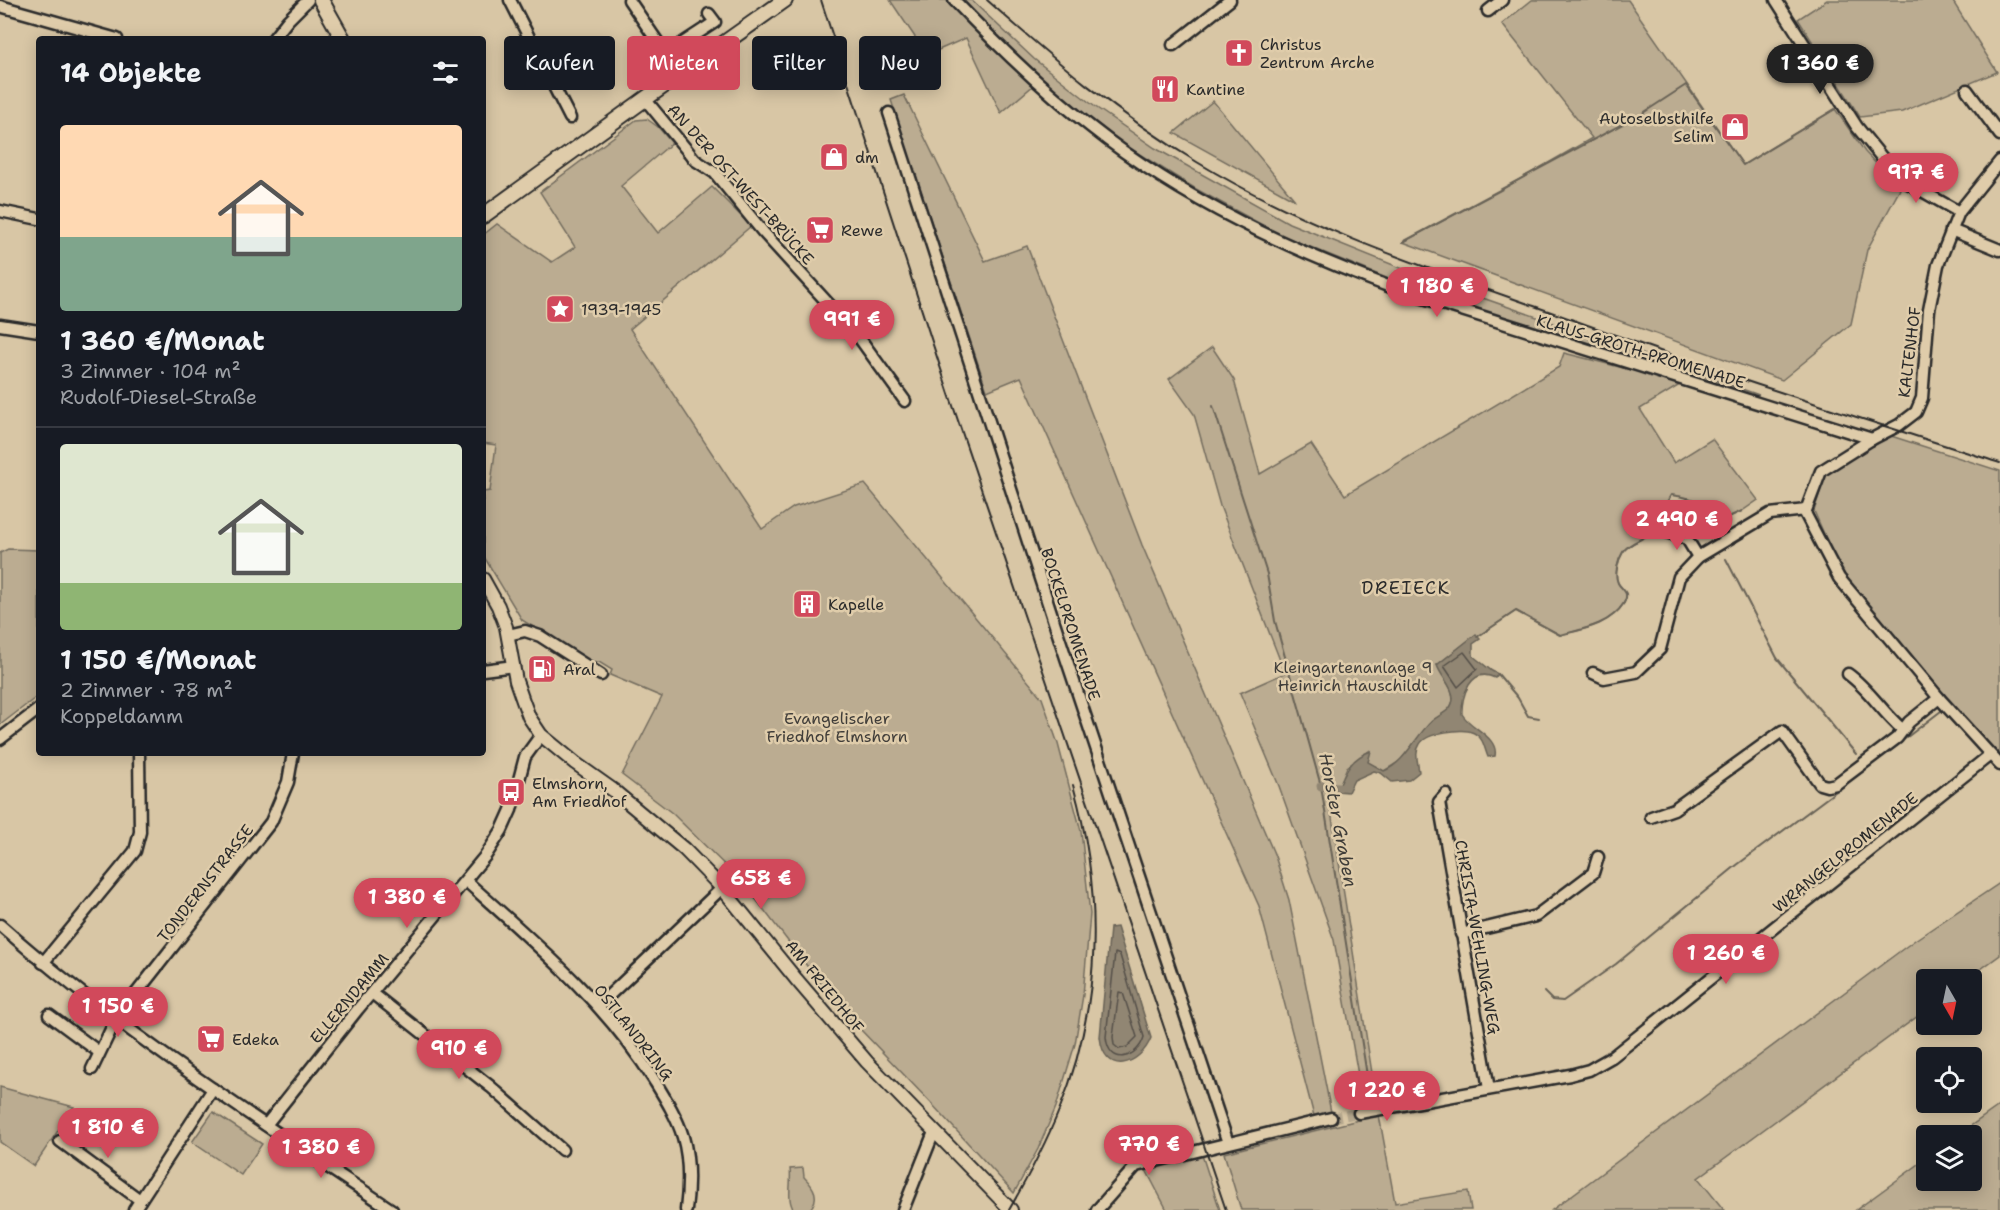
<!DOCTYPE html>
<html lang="de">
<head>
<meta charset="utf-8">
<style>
  :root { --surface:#171b24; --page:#20242c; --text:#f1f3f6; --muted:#9ea1a6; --line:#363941; --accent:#d1495b }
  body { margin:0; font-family:"Shantell Sans",sans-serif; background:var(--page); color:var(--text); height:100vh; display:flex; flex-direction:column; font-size:22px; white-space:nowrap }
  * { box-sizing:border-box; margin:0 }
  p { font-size:20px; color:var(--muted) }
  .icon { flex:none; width:33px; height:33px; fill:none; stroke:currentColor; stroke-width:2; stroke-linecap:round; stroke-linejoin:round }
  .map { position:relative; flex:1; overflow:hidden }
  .sheet { position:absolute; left:36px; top:36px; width:450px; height:720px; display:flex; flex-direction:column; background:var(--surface); border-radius:6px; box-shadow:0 3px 15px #0003 }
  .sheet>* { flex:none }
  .banner { position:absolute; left:504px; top:36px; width:570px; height:54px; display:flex; gap:12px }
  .needle { width:39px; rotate:171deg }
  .controls { position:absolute; left:1916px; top:969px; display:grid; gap:12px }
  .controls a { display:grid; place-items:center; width:66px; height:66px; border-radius:6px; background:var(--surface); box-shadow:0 3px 15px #0003; font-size:30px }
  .price { position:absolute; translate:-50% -51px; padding:0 14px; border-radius:21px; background:var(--accent); color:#fff; font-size:20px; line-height:39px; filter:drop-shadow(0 2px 3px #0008) }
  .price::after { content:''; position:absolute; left:50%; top:36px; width:18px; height:14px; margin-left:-9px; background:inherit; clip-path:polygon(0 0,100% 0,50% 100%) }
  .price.selected { background:#222; color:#fff }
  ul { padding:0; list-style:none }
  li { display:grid; align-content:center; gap:12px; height:318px; padding:0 24px }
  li+li { border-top:2px solid var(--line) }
  li span { display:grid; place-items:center; height:186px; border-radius:6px; color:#555 }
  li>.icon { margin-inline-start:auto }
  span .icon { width:108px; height:108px; fill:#fffc; stroke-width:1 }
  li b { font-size:26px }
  h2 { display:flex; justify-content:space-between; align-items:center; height:72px; padding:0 24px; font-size:26px }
  .tag { padding:0 21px; border-radius:6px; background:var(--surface); box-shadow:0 3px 15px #0003; font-size:21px; line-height:54px }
  .tag.selected { background:var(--accent); color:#fff }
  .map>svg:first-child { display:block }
  .green { fill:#bbac91; stroke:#736c5e; stroke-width:1.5 }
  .water { fill:#918673; stroke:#686256; stroke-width:1.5 }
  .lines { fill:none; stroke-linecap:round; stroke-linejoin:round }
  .shore { stroke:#544f48; stroke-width:1.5 }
  .stream { stroke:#686256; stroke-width:2 }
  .canal { stroke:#918673; stroke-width:9 }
  .minor-tunnel { stroke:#b5a78d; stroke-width:10; stroke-dasharray:10 5; stroke-linecap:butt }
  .minor-casing { stroke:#2b2b2b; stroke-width:15 }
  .tertiary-casing { stroke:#2b2b2b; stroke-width:16 }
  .secondary-casing { stroke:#2b2b2b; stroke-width:18 }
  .minor { stroke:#dfccaa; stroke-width:10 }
  .tertiary { stroke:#dfccaa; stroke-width:12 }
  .secondary { stroke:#dfccaa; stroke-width:14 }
  .rail { stroke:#2b2b2b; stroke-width:2 }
  .labels { text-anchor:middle; stroke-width:5; stroke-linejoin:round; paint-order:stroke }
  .poi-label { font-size:16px; fill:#2b2b2b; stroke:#dfccaa; text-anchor:start }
  .street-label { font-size:16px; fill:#2b2b2b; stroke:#dfccaa }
  .park-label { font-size:16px; fill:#413e3a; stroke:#dfccaa }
  .neighbourhood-label { font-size:18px; letter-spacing:1.5px; fill:#2b2b2b; stroke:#dfccaa }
  .water-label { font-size:18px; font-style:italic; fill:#3f3d39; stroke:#dfccaa }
</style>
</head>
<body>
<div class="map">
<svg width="2000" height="1210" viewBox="0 0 2000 1210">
  <rect width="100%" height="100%" fill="#d8c6a5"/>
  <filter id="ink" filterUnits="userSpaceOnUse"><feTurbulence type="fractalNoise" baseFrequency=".0167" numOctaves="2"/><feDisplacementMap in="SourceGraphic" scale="12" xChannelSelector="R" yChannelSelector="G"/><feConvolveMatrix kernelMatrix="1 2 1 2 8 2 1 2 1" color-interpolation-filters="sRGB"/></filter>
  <g filter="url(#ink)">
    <!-- green -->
    <g class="green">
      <polygon points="890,0 971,0 1034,59 1094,106 1155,148 1289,223 1423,277 1759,395 1507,319 1401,284 1281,235 1196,189 1123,144 1041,79 1001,113 966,38 927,55"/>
      <polygon points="1532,0 1628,0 1743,165 1835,109 1865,152 1900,189 1867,250 1851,324 1782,380 1403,242 1501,190 1592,138 1502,24"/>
      <polygon points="1827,0 1952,0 1997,72 1902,112 1860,117 1798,19"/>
      <polygon points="904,95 985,261 1027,246 1142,545 1275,856 1289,900 1331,1112 1314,1116 1259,906 1021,377 987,391 891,100"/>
      <polygon points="1213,101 1295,200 1174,133"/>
      <polygon points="647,119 658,127 672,143 621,186 658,233 712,187 751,226 630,329 762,529 794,507 865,484 1042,698 1058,744 1081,831 1090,914 1083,995 1075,1044 1056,1107 1038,1149 1014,1193 931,1103 837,1005 744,884 672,813 622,775 662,697 610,675 612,670 599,662 590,662 522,620 483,555 483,492 490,491 496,445 483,443 483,235 497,224 552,262 575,247 540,192 636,120"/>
      <path d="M 1212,347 L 1234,380 L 1260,474 L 1311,444 L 1345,495 L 1559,367 L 1564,353 L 1683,383 L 1640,409 L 1674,463 L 1712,439 L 1758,500 L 1742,511 L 1722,520 C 1706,502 1695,498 1671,495 C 1666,503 1654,530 1649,534 C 1641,541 1629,543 1623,552 C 1618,560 1614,575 1618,583 C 1620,587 1625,590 1626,594 C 1627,598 1625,600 1624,603 C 1610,625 1584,629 1560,635 L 1516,611 L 1477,637 L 1476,635 L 1437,665 L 1452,691 L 1453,701 L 1449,710 L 1432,721 L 1400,761 L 1384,771 L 1367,762 L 1369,751 L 1347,767 L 1337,791 L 1328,792 L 1377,1105 L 1363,1103 L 1334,940 L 1279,786 L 1240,693 L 1285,673 L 1220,506 L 1194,414 L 1169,379 Z"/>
      <polygon points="1888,435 2000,471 2000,760 1925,675 1843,577 1814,511 1825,476 1860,451"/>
      <polygon points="8,549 39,550 39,695 0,725 0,553"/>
      <polygon points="2000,883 2000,955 1967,979 1926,980 1926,1010 1698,1178 1724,1210 1552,1210 1915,940"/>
      <polygon points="0,1087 74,1107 34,1166 0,1142"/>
      <polygon points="2000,1105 2000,1210 1856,1210 1926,1159 1926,1180 1971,1180 1971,1136 1958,1135"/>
      <polygon points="213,1112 262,1144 241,1175 192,1142"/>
      <polygon points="1379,1115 1395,1203 1468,1191 1471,1210 1241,1210 1224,1153"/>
      <polygon points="1202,1155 1220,1210 1167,1210 1144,1166"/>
      <path d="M 803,1168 L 804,1177 C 814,1187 821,1198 809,1210 L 794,1210 C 786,1199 792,1183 790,1169 Z"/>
    </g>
    <!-- water -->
    <g class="water">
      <path d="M 1476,634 L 1480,639 L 1473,644 L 1473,656 L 1492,671 L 1498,674 L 1495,678 C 1471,666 1461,696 1462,714 C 1470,728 1499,737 1495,756 L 1488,757 C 1484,748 1484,738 1474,733 C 1463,727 1426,733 1420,744 C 1414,753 1418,762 1419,772 L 1409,780 L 1392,782 L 1381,773 L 1374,771 L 1354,780 L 1348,792 L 1337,791 C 1345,773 1350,758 1371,751 L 1368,762 L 1384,771 C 1406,762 1415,736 1432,721 C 1440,714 1453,711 1453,698 C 1453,686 1440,676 1437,665 Z"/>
      <path d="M 1117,927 L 1151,1038 C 1140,1066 1104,1077 1100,1037 L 1110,928 Z"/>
    </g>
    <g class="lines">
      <!-- shore -->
      <g class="shore">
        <polygon points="1464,652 1477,669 1458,687 1444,666"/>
        <path d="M 1115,953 L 1120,955 L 1144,1037 C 1138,1058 1109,1068 1106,1037 Z"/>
        <polygon points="1119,992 1123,993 1137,1037 1127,1047 1119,1049 1114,1045 1113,1037"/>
      </g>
      <!-- stream -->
      <g class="stream">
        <polyline points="1403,242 1643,113 1686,85 1743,165 1835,109"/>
        <polyline points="1213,406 1267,574 1275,621 1321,786 1372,1107"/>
        <polyline points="1726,559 1777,658 1856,754"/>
        <path d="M 1477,637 L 1516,611 L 1560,635 C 1584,629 1610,625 1624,603 C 1625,600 1627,598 1626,594 C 1625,590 1620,587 1618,583 C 1614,575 1618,560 1623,552 C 1629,542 1641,541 1649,534 C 1654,530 1666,503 1671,495 C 1697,499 1705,501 1722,520 L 1742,511"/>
        <polyline points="1498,674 1518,698 1528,716 1539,718"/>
        <polyline points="1544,992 1552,1000 1563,1001 1616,964 1737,865 1863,771 1941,711"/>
      </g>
      <!-- canal -->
      <polyline class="canal" points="1321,786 1339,787"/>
      <!-- minor-tunnel -->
      <polyline class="minor-tunnel" points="1331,1118 1359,1113"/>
      <!-- minor casing -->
      <g class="minor-casing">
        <g id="minor">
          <polyline points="510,0 570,118"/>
          <polyline points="629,0 666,54 715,22 709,14"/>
          <path d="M 954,0 C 997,45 1042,89 1091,127 C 1184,201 1291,250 1401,291 L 1872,439"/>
          <polyline points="1776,0 1857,127 1892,170 1908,183 1959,212"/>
          <polyline points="0,6 117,39"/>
          <polyline points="1488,11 1502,0"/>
          <polyline points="273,39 288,20 308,0"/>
          <polyline points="1173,45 1230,0"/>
          <polyline points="1967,90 2000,135"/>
          <polyline points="645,99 695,160 715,173 763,232 858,336 905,401"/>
          <polyline points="889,113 1057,631 1228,1143"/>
          <polyline points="2000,161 1959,212 1938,265 1929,310 1922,398 1916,412 1899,425 1872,439 1821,471 1805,513 1839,578 1939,698 2000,765"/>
          <polyline points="0,211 39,219"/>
          <polyline points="1951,230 2000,250"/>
          <polyline points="0,325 39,331"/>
          <polyline points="1666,532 1687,539 1698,557"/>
          <polyline points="508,635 525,631 540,636 601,675"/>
          <polyline points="483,670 514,666"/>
          <polyline points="1593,673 1604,678 1636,672 1660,649 1679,577 1698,557 1770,514 1806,510"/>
          <path d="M 1848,674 C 1869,689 1882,712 1902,729"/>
          <polyline points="0,739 39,709"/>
          <polyline points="1446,794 1439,802 1489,1089"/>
          <polyline points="1651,817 1674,809 1782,731 1820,784 1827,786 1836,784 1897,738 1909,722 1939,698"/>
          <path d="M 466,881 C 534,942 605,1002 654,1080 C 665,1098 677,1117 683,1137 C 690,1161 689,1186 686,1210"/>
          <path d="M 0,925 C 121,1032 258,1120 392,1210"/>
          <polyline points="1461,934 1536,916 1593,873 1598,857"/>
          <polyline points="43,963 135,851 140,832 139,753"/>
          <polyline points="372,993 491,1087 562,1150"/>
          <polyline points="598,1006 722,888"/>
          <polyline points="49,1015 99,1052"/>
          <polyline points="92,1069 116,1019 271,822 288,782 293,753"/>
          <polyline points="1359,1113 1570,1075 1589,1070 1612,1057 1990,755"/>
          <polyline points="266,1125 358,1009 486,855 502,830 511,810 525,757 541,735"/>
          <polyline points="60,1141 140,1200"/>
          <polyline points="134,1210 213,1089"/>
          <polyline points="903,1210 934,1132"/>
          <polyline points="1097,1210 1136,1166 1331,1118"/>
        </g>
      </g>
      <!-- tertiary casing -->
      <g class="tertiary-casing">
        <polyline id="tertiary" points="483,579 498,606 506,627 516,681 523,701 529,717 541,735 575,763 613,790 684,849 722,888 796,979 867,1062 1011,1210"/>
      </g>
      <!-- secondary casing -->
      <g class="secondary-casing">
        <g id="secondary">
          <polyline points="321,0 343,39"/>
          <polyline points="483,216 645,99 785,0"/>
        </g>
      </g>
      <!-- minor -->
      <use href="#minor" class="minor"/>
      <!-- tertiary -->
      <use href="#tertiary" class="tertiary"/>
      <!-- secondary -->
      <use href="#secondary" class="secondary"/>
      <!-- rail -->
      <g class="rail">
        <polyline points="821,0 949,394 1226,1210"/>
        <path d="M 987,0 C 1053,59 1120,116 1197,162 C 1302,226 1418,265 1534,306 C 1614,334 1693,364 1774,390 C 1849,415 1925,439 2000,463"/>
        <path d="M 1009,1210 C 1028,1177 1046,1143 1060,1108 C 1102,1004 1103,891 1073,785"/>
      </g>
    </g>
  </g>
  <!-- icons -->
  <defs>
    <g id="church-square" transform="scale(1.5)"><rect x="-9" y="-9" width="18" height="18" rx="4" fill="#d1495b" stroke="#dfccaa"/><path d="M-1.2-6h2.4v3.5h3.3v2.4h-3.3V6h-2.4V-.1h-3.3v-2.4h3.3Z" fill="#fff"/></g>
    <g id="restaurant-square" transform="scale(1.5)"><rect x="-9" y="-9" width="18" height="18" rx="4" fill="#d1495b" stroke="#dfccaa"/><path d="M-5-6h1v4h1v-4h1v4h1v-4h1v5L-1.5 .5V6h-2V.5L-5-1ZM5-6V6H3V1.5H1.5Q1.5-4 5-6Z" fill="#fff"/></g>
    <g id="shop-square" transform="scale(1.5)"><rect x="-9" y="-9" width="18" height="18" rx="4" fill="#d1495b" stroke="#dfccaa"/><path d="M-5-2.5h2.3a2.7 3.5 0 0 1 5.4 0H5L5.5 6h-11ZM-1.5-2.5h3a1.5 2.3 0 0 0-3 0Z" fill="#fff"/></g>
    <g id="supermarket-square" transform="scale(1.5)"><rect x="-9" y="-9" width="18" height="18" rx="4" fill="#d1495b" stroke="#dfccaa"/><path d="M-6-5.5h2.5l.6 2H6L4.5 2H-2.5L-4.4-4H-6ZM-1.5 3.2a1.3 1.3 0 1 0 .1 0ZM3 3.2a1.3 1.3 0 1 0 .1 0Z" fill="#fff"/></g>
    <g id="sight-square" transform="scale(1.5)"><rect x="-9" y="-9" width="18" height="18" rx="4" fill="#d1495b" stroke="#dfccaa"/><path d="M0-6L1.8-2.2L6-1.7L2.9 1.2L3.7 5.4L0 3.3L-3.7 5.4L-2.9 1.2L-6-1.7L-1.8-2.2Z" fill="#fff"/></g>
    <g id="building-square" transform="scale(1.5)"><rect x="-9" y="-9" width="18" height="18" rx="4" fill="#d1495b" stroke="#dfccaa"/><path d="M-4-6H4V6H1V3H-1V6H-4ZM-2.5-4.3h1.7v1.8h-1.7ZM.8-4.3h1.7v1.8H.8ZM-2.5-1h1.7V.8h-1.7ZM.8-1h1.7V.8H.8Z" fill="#fff"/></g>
    <g id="fuel-square" transform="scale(1.5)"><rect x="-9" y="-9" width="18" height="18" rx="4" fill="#d1495b" stroke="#dfccaa"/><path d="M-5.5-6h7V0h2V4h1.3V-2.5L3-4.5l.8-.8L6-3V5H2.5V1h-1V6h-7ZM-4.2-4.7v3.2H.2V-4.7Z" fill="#fff"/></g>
    <g id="bus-square" transform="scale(1.5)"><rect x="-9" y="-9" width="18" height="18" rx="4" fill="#d1495b" stroke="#dfccaa"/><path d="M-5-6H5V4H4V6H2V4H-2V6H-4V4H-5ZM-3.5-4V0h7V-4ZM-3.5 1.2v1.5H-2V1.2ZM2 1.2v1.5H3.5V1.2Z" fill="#fff"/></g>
  </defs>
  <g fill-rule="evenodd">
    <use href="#church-square" x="1239" y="53"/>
    <use href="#restaurant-square" x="1165" y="89"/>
    <use href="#shop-square" x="1735" y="127"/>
    <use href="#shop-square" x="834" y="157"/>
    <use href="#supermarket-square" x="820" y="230"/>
    <use href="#sight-square" x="560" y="309"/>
    <use href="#building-square" x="807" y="604"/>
    <use href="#fuel-square" x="542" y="669"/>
    <use href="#bus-square" x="511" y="792"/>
    <use href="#supermarket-square" x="211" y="1039"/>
  </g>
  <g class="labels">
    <!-- poi labels -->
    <g class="poi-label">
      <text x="1260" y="50">Christus<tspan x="1260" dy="18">Zentrum Arche</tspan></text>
      <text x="1186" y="95">Kantine</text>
      <text x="1714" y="124" text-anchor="end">Autoselbsthilfe<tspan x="1714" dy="18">Selim</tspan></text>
      <text x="855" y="163">dm</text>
      <text x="841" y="236">Rewe</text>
      <text x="581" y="315">1939-1945</text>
      <text x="828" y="610">Kapelle</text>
      <text x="563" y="675">Aral</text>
      <text x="532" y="789">Elmshorn,<tspan x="532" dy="18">Am Friedhof</tspan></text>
      <text x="232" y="1045">Edeka</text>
    </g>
    <!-- street labels -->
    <g class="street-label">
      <text transform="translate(741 184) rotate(48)" y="6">AN DER OST-WEST-BRÜCKE</text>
      <text transform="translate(1641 351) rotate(17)" y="6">KLAUS-GROTH-PROMENADE</text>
      <text transform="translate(1909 352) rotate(-83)" y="6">KALTENHOF</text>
      <text transform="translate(1071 624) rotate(72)" y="6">BOCKELPROMENADE</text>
      <text transform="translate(1845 852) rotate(-39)" y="6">WRANGELPROMENADE</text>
      <text transform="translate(205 883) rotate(-52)" y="6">TONDERNSTRASSE</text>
      <text transform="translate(1478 937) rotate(80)" y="6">CHRISTA-WEHLING-WEG</text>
      <text transform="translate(825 986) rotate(51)" y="6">AM FRIEDHOF</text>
      <text transform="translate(349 998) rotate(-50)" y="6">ELLERNDAMM</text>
      <text transform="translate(634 1032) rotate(52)" y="6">OSTLANDRING</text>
    </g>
    <!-- park labels -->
    <g class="park-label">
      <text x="1353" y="673">Kleingartenanlage 9<tspan x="1353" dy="18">Heinrich Hauschildt</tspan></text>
      <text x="837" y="724">Evangelischer<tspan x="837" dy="18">Friedhof Elmshorn</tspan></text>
    </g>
    <!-- neighbourhood labels -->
    <g class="neighbourhood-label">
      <text x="1406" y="594">DREIECK</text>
    </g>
    <!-- water labels -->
    <g class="water-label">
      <text transform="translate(1338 820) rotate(79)" y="6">Horster Graben</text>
    </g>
  </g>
</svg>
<div class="controls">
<a><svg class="needle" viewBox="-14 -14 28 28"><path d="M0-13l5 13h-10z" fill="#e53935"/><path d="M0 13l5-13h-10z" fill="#9ea1a6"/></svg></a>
<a><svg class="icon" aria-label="locate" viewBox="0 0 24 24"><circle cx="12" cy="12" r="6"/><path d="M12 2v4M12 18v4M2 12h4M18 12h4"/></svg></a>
<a><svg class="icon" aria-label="layers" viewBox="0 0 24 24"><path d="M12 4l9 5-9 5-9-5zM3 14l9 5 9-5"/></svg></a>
</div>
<b class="price selected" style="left:1820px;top:95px">1 360 €</b>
<b class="price" style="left:1916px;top:204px">917 €</b>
<b class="price" style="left:1437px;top:318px">1 180 €</b>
<b class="price" style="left:852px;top:351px">991 €</b>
<b class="price" style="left:1677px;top:551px">2 490 €</b>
<b class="price" style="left:761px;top:910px">658 €</b>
<b class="price" style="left:407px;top:929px">1 380 €</b>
<b class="price" style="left:1726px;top:985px">1 260 €</b>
<b class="price" style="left:118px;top:1038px">1 150 €</b>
<b class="price" style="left:459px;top:1080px">910 €</b>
<b class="price" style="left:1387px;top:1122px">1 220 €</b>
<b class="price" style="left:108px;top:1159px">1 810 €</b>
<b class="price" style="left:1149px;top:1176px">770 €</b>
<b class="price" style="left:321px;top:1179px">1 380 €</b>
<div class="banner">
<a class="tag">Kaufen</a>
<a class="tag selected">Mieten</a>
<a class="tag">Filter</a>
<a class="tag">Neu</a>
</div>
<section class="sheet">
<h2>14 Objekte<svg class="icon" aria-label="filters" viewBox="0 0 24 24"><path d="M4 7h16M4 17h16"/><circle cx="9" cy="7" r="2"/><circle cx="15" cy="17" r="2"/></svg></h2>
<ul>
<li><span style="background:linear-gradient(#ffd9b3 60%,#7fa58c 0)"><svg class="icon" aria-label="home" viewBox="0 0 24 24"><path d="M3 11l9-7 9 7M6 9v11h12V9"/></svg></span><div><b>1 360 €/Monat</b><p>3 Zimmer · 104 m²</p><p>Rudolf-Diesel-Straße</p></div></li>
<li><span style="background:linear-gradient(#dfe7d0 75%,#8fb573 0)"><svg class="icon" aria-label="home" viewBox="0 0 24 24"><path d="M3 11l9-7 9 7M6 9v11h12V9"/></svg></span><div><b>1 150 €/Monat</b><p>2 Zimmer · 78 m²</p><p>Koppeldamm</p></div></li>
</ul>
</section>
</div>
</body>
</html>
